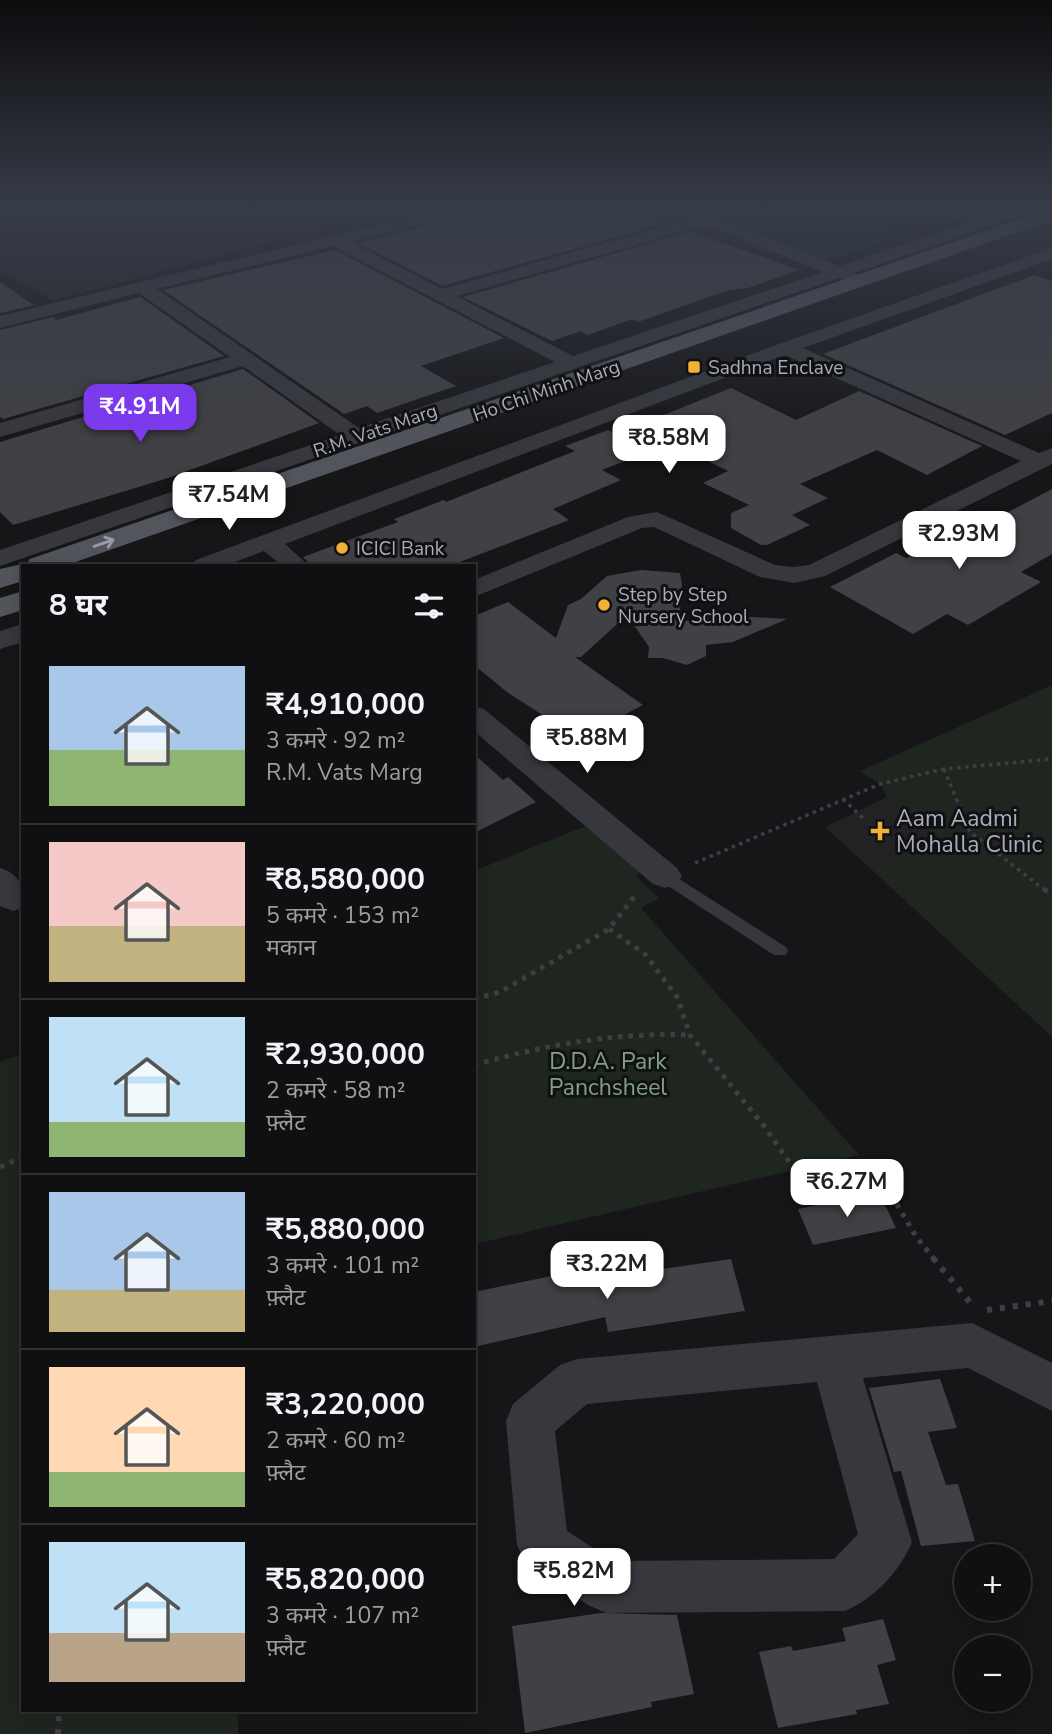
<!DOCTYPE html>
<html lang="hi">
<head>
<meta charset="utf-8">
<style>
  :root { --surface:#101012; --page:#19191b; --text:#f1f3f6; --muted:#9c9d9f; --line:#303032; --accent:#7c3aed }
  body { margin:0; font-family:"Nunito Sans","Noto Sans Devanagari",sans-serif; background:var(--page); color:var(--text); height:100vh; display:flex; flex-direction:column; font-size:26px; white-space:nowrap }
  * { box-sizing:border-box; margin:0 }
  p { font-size:23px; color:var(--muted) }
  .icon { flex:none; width:38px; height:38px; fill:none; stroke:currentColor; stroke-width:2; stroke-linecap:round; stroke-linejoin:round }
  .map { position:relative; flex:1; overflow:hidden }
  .panel { position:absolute; left:21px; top:564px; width:455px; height:1148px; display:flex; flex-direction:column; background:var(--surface); border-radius:0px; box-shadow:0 4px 18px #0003,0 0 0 2px var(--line) }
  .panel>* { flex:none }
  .tools { position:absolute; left:954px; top:1544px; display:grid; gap:14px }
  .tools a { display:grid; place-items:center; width:77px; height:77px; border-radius:50%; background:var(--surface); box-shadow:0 4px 18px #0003,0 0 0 2px var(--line); font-size:35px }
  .price { position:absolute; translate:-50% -60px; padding:0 16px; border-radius:14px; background:#fff; color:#222; font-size:23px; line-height:46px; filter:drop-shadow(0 2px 4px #0008) }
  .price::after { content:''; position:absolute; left:50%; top:42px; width:21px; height:16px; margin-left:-10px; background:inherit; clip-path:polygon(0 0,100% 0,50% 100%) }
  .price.current { background:var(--accent); color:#fff }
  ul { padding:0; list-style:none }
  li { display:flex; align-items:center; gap:21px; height:175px; padding:0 28px }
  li+li { border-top:2px solid var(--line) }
  li span { display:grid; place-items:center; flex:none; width:196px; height:140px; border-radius:0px; color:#555 }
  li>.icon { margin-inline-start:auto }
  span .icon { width:84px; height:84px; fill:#fffc; stroke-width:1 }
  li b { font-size:30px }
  h2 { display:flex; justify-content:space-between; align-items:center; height:84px; padding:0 28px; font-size:30px }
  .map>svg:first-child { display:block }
  .built { fill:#222225 }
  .green { fill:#1e261f }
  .building { fill:#404145 }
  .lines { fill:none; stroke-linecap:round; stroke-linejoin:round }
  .path-far2 { stroke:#3d3f44; stroke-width:3.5; stroke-dasharray:3.5 4.5; stroke-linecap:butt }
  .path-far1 { stroke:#3d3f44; stroke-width:5; stroke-dasharray:4.5 6; stroke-linecap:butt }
  .path { stroke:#3d3f44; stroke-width:6; stroke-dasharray:5 8; stroke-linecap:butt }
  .lane { fill:#37383d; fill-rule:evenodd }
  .street { fill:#37383d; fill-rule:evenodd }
  .primary { fill:#53555c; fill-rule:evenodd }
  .oneway { stroke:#979ba6 }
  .poi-dot { fill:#f2b134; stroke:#111113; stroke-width:2.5 }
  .labels { text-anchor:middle; stroke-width:6; stroke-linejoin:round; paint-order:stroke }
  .far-poi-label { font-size:19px; fill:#a8adb8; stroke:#111113; text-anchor:start }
  .far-street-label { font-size:19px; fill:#a8adb8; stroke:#111113 }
  .poi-label { font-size:23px; fill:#a8adb8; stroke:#111113; text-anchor:start }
  .park-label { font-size:23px; fill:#7fa381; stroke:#111113 }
</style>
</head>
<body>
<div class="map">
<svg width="1052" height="1734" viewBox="0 0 1052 1734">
  <rect width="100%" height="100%" fill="#161618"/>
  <!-- built -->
  <g class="built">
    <polygon points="0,208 314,208 346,221 54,301 0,271"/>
    <polygon points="887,797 935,836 871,869 825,827"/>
  </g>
  <!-- green -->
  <g class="green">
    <polygon points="693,208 834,208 908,234 827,261"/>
    <polygon points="1052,685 1052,1037 871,869 934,836 887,797 880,784 860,771"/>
    <polygon points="586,826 642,870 636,876 659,898 641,908 859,1155 474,1244 474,871"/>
    <polygon points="23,1053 23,1710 238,1710 238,1734 0,1734 0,1062"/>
  </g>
  <!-- building -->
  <g class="building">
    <polygon points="489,208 627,208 666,223 442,286 359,243"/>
    <polygon points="690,232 799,270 748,288 729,290 638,322 632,319 588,335 581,331 552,341 463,297"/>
    <polygon points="335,250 504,338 421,366 456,386 377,413 367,406 344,414 163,290"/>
    <polygon points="1034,275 1052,281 1052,413 1005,435 823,354"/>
    <polygon points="0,282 34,305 0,313"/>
    <polygon points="140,297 224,356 3,419 0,417 0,330 53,317 56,320"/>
    <polygon points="243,369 319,423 165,479 13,525 0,512 0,442"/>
    <polygon points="731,388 796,420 859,391 982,446 927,475 877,450 800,484 828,498 792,515 810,525 767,545 761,545 731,528 731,513 749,505 703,483 728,471 671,443 602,470 621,480 553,509 569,520 452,565 311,565 303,557 398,522 394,519 444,500 446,502 575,451 565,446 608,430 616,434"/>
    <polygon points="1052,489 1052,554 1021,572 1041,582 968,625 947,614 913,634 830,587 896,553 906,558 955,536 959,538"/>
    <polygon points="641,570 680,573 682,584 679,622 717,615 787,619 733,642 706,645 706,656 687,665 663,658 648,658 649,647 627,615 581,657 575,657 643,705 599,728 575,736 507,692 474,665 474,616 508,602 556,638 568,605 581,599 607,576"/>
    <polygon points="474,754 503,780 508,777 536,802 474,833"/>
    <polygon points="879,1192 896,1228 813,1245 798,1209"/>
    <polygon points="731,1259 745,1311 608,1332 605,1317 474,1347 474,1292 571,1272 573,1282"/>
    <polygon points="940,1379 957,1428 928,1432 946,1485 958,1484 975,1541 921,1546 901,1471 894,1472 869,1388"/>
    <polygon points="601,1613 677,1615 694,1694 651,1702 652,1707 525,1733 512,1626"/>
    <polygon points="883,1619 896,1660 877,1665 889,1704 856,1710 857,1714 778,1728 759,1652 791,1646 793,1651 846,1641 842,1628"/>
  </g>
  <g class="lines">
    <!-- path-far2 -->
    <g class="path-far2">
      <polyline points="944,769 970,832 1046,891"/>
      <polyline points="843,799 865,820"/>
      <polyline points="695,863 880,784 944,769 1052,759"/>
    </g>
    <!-- path-far1 -->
    <g class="path-far1">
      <polyline points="1044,889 1052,895"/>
      <polyline points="609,929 645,954 677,997 690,1035 764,1126 799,1176 823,1185 881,1178 917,1238 935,1260"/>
      <polyline points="474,999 500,992 609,929 637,893"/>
      <path d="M 474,1065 C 545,1045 616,1032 690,1035"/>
      <polyline points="0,1167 23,1157"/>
    </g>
    <!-- path -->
    <g class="path">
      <polyline points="933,1258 974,1307"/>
      <polyline points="987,1310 1052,1301"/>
      <polyline points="58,1734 59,1710"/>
    </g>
    <!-- lane -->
    <polygon class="lane" points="665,870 786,947 788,951 786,955 774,955 659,880 657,876 659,872"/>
    <!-- street -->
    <g class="street">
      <path d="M 448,208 L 476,208 L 474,211 L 351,242 L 442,289 L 691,219 L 679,212 L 684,208 L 693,209 L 840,266 L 967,223 L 933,211 L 931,208 L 954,208 L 983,218 L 1012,208 L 1036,208 L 1034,211 L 855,273 L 858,276 L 855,280 L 849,281 L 839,278 L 0,566 L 0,550 L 340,435 L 243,366 L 0,437 L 0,423 L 230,357 L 139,293 L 0,328 L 0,316 ZM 706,225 L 823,272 L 573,356 L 456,296 ZM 333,246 L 555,362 L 359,428 L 157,289 Z"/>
      <polygon points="1052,248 1052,259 803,348 1039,453 1052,448 1052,464 825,576 794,583 760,577 654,527 642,528 474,597 474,580 628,517 657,512 775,565 794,567 809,565 1021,461 785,355 285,544 308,565 281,565 264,551 227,565 192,565 196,560 779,344"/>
      <polygon points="23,624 23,642 0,649 0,631"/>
      <polygon points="474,706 484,709 677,868 682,876 677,884 665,888 653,884 474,731"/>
      <path d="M 0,868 C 21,874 23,888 23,908 L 13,911 L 0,906 Z"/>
      <path d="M 972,1323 L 1052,1363 L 1052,1411 L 968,1368 L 863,1378 L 912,1542 C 900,1571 874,1599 845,1611 L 606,1613 L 588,1605 L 525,1563 L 517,1545 L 506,1421 L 513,1404 L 560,1365 L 577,1359 ZM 817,1382 L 858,1534 L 834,1559 L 613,1561 L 567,1531 L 555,1431 L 587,1404 Z"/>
    </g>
    <!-- primary -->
    <g class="primary">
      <polygon points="1052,208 1052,220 67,565 23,565 23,581 0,588 0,569 27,563 30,559"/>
      <polygon points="23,591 23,610 0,617 0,598"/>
    </g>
  </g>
  <!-- one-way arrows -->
  <defs><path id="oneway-shaft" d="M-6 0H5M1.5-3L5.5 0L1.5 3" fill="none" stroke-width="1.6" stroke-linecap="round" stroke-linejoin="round" transform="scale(1.75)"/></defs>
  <use class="oneway" href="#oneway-shaft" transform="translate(104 543) rotate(-19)"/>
  <!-- sky -->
  <linearGradient id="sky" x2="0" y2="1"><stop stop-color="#0c0c0d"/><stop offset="0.46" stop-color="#363c48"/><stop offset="1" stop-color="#363c48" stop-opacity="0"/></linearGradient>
  <rect width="1052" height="451" fill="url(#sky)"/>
  <!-- markers -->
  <g class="poi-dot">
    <rect x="687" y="360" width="14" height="14" rx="3.5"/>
    <circle cx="342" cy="548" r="7"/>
    <circle cx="604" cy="605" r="7"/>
    <path d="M876.5 820.5h7v7h7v7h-7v7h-7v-7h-7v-7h7z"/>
  </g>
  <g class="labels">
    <!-- far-poi labels -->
    <g class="far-poi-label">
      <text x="708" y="374">Sadhna Enclave</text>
      <text x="356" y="555">ICICI Bank</text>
      <text x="618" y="601">Step by Step<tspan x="618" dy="22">Nursery School</tspan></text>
    </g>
    <!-- far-street labels -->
    <g class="far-street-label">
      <text transform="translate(546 390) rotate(-19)" y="7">Ho Chi Minh Marg</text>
      <text transform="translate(375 430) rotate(-19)" y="7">R.M. Vats Marg</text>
    </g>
    <!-- poi labels -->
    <g class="poi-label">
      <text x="896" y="826">Aam Aadmi<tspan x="896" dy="26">Mohalla Clinic</tspan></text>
    </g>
    <!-- park labels -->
    <g class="park-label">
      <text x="608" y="1069">D.D.A. Park<tspan x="608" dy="26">Panchsheel</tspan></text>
    </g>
  </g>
</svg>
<div class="tools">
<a>+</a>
<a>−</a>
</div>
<b class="price current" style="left:140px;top:444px">₹4.91M</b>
<b class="price" style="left:669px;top:475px">₹8.58M</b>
<b class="price" style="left:229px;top:532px">₹7.54M</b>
<b class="price" style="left:959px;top:571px">₹2.93M</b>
<b class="price" style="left:587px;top:775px">₹5.88M</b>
<b class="price" style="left:847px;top:1219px">₹6.27M</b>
<b class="price" style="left:607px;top:1301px">₹3.22M</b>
<b class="price" style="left:574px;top:1608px">₹5.82M</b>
<section class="panel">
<h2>8 घर<svg class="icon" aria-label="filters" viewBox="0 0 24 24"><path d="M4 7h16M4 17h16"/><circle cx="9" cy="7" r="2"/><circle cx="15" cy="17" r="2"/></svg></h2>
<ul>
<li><span style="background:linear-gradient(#a9c7e8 60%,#8fb573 0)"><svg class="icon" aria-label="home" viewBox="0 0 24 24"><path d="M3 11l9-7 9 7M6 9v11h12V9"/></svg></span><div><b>₹4,910,000</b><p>3 कमरे · 92 m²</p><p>R.M. Vats Marg</p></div></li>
<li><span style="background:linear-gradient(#f6c9c9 60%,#c2b280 0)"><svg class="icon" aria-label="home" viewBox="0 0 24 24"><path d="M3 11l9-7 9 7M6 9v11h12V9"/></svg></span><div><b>₹8,580,000</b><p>5 कमरे · 153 m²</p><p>मकान</p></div></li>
<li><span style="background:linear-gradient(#bfe0f5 75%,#8fb573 0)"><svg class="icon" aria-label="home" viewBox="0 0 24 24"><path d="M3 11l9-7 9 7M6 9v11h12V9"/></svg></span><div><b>₹2,930,000</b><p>2 कमरे · 58 m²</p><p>फ़्लैट</p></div></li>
<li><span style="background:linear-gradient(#a9c7e8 70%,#c2b280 0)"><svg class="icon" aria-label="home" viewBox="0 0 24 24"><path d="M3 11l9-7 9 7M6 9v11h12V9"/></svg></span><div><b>₹5,880,000</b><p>3 कमरे · 101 m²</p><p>फ़्लैट</p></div></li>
<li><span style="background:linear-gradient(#ffd9b3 75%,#8fb573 0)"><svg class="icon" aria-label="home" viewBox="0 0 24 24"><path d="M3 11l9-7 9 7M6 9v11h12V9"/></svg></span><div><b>₹3,220,000</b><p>2 कमरे · 60 m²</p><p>फ़्लैट</p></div></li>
<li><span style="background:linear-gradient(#bfe0f5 65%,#b9a48a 0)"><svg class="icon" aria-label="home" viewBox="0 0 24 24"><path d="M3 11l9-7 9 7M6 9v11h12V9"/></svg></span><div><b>₹5,820,000</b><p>3 कमरे · 107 m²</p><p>फ़्लैट</p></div></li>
</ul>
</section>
</div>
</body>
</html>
